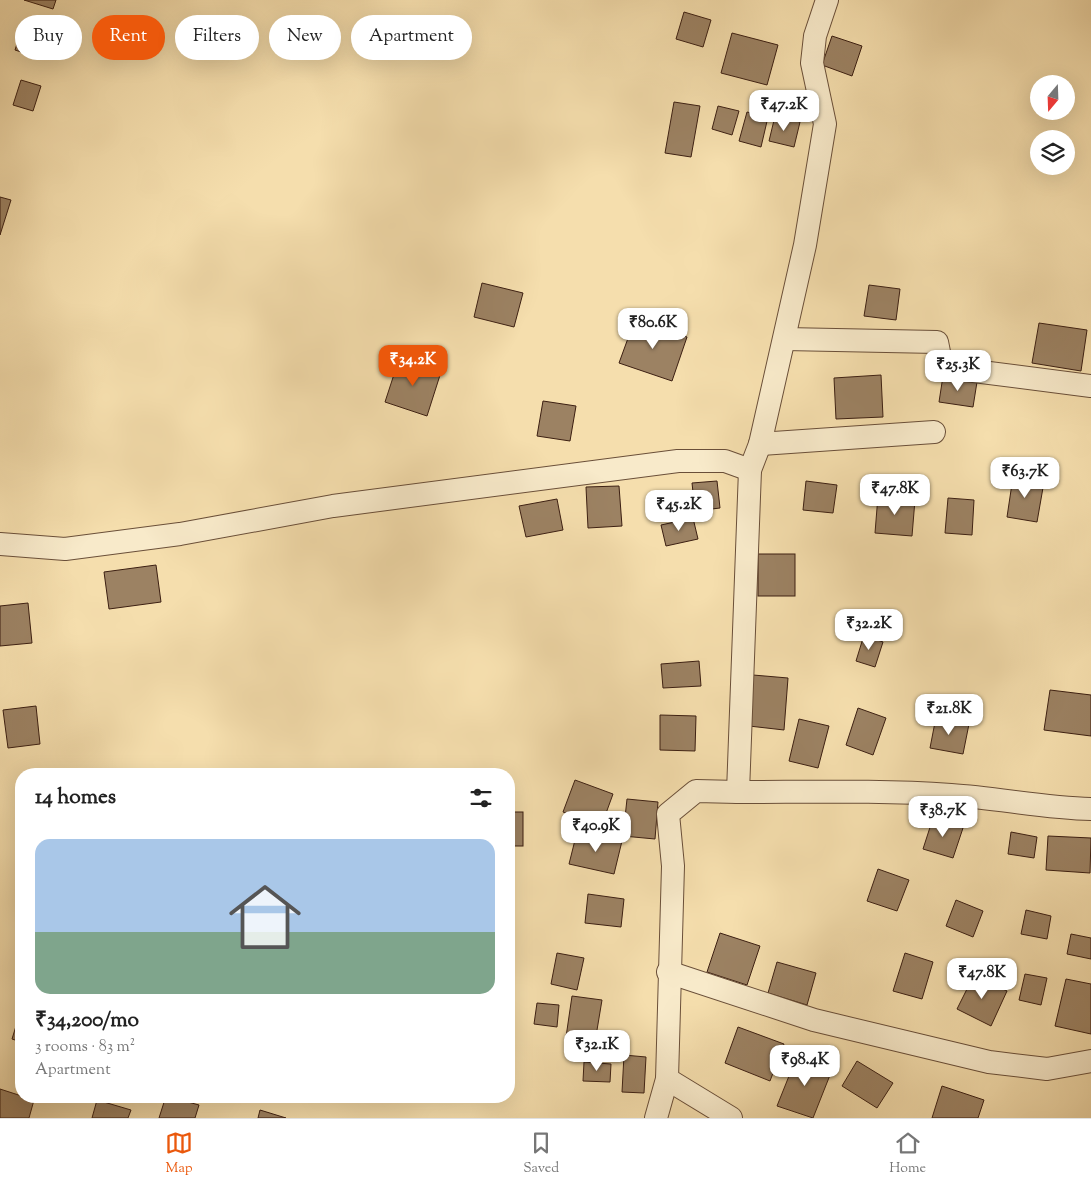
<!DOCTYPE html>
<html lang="en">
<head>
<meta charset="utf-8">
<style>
  :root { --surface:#fff; --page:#f6f6f6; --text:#222; --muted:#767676; --line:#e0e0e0; --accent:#ea580c }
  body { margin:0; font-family:"Sorts Mill Goudy",serif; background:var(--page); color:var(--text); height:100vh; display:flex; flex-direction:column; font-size:19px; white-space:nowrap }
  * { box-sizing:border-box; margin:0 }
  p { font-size:16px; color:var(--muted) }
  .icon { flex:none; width:28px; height:28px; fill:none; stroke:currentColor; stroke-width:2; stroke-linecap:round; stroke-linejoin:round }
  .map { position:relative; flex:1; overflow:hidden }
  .sheet { position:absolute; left:15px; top:768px; width:500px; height:335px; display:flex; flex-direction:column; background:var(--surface); border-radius:20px; box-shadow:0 5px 20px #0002 }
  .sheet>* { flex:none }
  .guide { position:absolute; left:15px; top:15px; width:500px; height:45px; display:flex; gap:10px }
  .needle { width:32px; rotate:199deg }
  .buttons { position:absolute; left:1030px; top:75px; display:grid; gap:10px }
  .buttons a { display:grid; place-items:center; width:45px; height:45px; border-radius:50%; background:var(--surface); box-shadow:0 5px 20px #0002; font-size:25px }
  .price { position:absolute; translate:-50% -42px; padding:0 11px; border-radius:10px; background:#fff; color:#222; font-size:16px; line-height:32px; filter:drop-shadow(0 1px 2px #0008) }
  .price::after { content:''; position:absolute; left:50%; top:30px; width:15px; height:11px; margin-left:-8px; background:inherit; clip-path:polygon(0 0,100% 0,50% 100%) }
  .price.selected { background:var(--accent); color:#fff }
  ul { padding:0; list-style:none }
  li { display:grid; align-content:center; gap:10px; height:265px; padding:0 20px }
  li+li { border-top:1px solid var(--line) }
  li span { display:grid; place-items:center; height:155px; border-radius:15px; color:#555 }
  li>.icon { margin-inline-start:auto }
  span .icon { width:90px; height:90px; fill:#fffc; stroke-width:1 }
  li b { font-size:21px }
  h2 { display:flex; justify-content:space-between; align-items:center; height:60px; padding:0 20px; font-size:21px }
  .pill { padding:0 18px; border-radius:22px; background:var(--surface); box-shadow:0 5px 20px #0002; font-size:18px; line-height:45px }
  .pill.selected { background:var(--accent); color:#fff }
  .tab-bar { display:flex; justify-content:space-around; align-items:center; height:70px; border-top:1px solid var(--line); background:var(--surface); font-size:14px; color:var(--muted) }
  .tab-bar a { display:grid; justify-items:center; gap:2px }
  .tab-bar .selected { color:var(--accent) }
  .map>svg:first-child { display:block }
  .building { fill:#9c8263; stroke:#3c1f12 }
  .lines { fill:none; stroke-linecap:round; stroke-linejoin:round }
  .minor-casing { stroke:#6a4f39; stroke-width:24 }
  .minor { stroke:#f8eaca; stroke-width:22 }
</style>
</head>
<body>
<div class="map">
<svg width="1091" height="1118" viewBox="0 0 1091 1118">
  <rect width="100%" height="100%" fill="#f5dead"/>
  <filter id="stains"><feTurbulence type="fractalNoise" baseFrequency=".004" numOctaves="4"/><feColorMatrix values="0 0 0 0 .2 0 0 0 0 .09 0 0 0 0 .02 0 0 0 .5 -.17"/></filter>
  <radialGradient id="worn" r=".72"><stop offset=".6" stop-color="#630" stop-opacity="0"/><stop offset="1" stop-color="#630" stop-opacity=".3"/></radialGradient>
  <!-- building -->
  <g class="building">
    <polygon points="24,0 56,0 53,9"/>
    <polygon points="684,12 711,20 703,47 676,39"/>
    <polygon points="22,28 50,36 43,59 15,50"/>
    <polygon points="732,33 778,45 767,85 721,73"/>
    <polygon points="832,36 862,46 852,76 822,65"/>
    <polygon points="21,80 41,86 33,111 13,105"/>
    <polygon points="674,102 700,106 691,157 665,153"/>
    <polygon points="718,106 739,111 732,135 712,129"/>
    <polygon points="747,112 768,117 761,147 739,141"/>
    <polygon points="775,116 800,122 794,147 769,141"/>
    <polygon points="0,197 11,200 0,235"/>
    <polygon points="482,283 523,293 514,327 474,317"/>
    <polygon points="869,285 900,289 896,320 864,316"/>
    <polygon points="635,319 687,337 672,381 619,363"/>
    <polygon points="1039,323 1087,330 1081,371 1032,363"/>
    <polygon points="399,359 441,372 427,416 385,402"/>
    <polygon points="881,375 883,417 836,419 834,378"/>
    <polygon points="943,376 977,382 973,407 939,402"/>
    <polygon points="543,401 576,406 570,441 537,436"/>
    <polygon points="1013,477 1044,482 1037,522 1007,517"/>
    <polygon points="717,481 720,508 695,511 692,483"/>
    <polygon points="806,481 837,485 833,513 803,510"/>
    <polygon points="619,486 622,526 588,528 586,487"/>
    <polygon points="878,496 915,500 912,536 875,533"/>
    <polygon points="948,498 974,500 972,535 945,533"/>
    <polygon points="557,499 563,530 526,537 519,506"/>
    <polygon points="693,518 698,539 666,546 661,525"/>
    <rect x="758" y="554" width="37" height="42"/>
    <polygon points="156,565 161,602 109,609 104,572"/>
    <polygon points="28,603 32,643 0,646 0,606"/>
    <polygon points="864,635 883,642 875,667 856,661"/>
    <polygon points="699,661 701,686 663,688 661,664"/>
    <polygon points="753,675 788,678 784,730 749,726"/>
    <polygon points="1050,690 1091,695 1091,736 1044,730"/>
    <polygon points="36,706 40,744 8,748 3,710"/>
    <polygon points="858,708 886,718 873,755 846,745"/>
    <polygon points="660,715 696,716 695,751 660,750"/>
    <polygon points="936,717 969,724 963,754 930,748"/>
    <polygon points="799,719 829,726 818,768 789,761"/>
    <polygon points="575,780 613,794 601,827 563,812"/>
    <polygon points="627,799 658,802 655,839 623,836"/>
    <rect x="509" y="812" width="14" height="34"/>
    <polygon points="933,818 963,828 953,858 923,849"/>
    <polygon points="577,832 622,841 614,874 569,864"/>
    <polygon points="1011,832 1037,837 1034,858 1008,854"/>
    <polygon points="1048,836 1091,838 1090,873 1046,870"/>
    <polygon points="878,869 909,880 897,911 867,901"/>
    <polygon points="588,894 624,899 621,927 585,923"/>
    <polygon points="956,900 983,911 973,937 946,926"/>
    <polygon points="1026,910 1051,916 1047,939 1021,934"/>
    <polygon points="720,933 760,946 747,985 707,972"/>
    <polygon points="1071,934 1091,938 1091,959 1067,954"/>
    <polygon points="557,953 584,958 577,990 551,984"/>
    <polygon points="905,953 933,962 922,999 893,991"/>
    <polygon points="777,962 816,973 807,1005 768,993"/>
    <polygon points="1025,974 1047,978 1041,1005 1019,1000"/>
    <polygon points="974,975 1007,991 991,1026 957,1009"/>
    <polygon points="1066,979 1091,984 1091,1034 1055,1026"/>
    <polygon points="572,996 602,1000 595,1042 566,1037"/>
    <polygon points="537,1003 559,1005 557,1027 534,1024"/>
    <polygon points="21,1010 21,1042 12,1039"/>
    <polygon points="738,1027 784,1044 770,1081 725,1063"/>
    <polygon points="624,1055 646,1057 644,1093 622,1092"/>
    <polygon points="797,1056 832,1070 813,1118 777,1106"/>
    <polygon points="857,1061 893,1083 877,1108 842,1086"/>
    <polygon points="584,1062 611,1064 610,1082 583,1081"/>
    <polygon points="942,1086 984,1100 978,1118 932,1118"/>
    <polygon points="0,1089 34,1100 29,1118 0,1118"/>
    <polygon points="166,1096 199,1105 195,1118 159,1118"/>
    <polygon points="97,1100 131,1110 128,1118 92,1118"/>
    <polygon points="260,1110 286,1118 258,1118"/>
  </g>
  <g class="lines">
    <!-- minor casing -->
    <g class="minor-casing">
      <g id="minor">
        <polyline points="785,339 937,342 942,367 1091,386"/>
        <polyline points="760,444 934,432"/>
        <polyline points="0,544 65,549 180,534 333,506 678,461 725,461 750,470"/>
        <path d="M 738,792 C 809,792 880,790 951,795 C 998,798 1044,808 1091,809"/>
        <polyline points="668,972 814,1020 989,1062 1047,1069 1091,1061"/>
        <polyline points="667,1079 731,1118"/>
        <polyline points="656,1118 667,1079 673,866 668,814 696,791 738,792 750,470 760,444 805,245 825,124 812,63 815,36 827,0"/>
      </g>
    </g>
    <!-- minor -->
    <use href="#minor" class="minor"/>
  </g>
  <rect width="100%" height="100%" filter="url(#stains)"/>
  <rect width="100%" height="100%" fill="url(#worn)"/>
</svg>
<div class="buttons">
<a><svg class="needle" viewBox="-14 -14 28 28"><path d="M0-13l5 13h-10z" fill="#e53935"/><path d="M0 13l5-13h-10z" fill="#767676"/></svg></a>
<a><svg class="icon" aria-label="layers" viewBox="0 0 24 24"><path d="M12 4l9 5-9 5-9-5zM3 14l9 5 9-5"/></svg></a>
</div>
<b class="price" style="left:784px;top:132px">₹47.2K</b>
<b class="price" style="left:653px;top:350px">₹80.6K</b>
<b class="price selected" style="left:413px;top:387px">₹34.2K</b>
<b class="price" style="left:958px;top:392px">₹25.3K</b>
<b class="price" style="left:1025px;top:499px">₹63.7K</b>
<b class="price" style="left:895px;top:516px">₹47.8K</b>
<b class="price" style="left:679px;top:532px">₹45.2K</b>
<b class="price" style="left:869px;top:651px">₹32.2K</b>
<b class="price" style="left:949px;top:736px">₹21.8K</b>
<b class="price" style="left:943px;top:838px">₹38.7K</b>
<b class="price" style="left:596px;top:853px">₹40.9K</b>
<b class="price" style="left:982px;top:1000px">₹47.8K</b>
<b class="price" style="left:597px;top:1072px">₹32.1K</b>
<b class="price" style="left:805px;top:1087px">₹98.4K</b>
<div class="guide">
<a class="pill">Buy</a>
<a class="pill selected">Rent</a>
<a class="pill">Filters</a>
<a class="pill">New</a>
<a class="pill">Apartment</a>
</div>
<section class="sheet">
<h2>14 homes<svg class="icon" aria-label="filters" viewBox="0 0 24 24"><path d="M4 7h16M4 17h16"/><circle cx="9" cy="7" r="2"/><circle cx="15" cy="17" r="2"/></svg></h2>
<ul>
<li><span style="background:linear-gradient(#a9c7e8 60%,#7fa58c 0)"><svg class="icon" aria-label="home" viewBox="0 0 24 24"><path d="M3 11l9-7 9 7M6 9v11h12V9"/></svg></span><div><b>₹34,200/mo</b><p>3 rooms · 83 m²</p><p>Apartment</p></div></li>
</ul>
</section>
</div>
<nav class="tab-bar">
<a class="selected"><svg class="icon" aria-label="map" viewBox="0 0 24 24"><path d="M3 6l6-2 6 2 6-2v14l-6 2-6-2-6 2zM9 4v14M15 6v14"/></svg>Map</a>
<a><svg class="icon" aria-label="saved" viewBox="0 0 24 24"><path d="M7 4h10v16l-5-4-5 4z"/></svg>Saved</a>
<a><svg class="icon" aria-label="home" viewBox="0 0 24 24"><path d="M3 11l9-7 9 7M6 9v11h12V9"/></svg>Home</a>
</nav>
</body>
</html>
